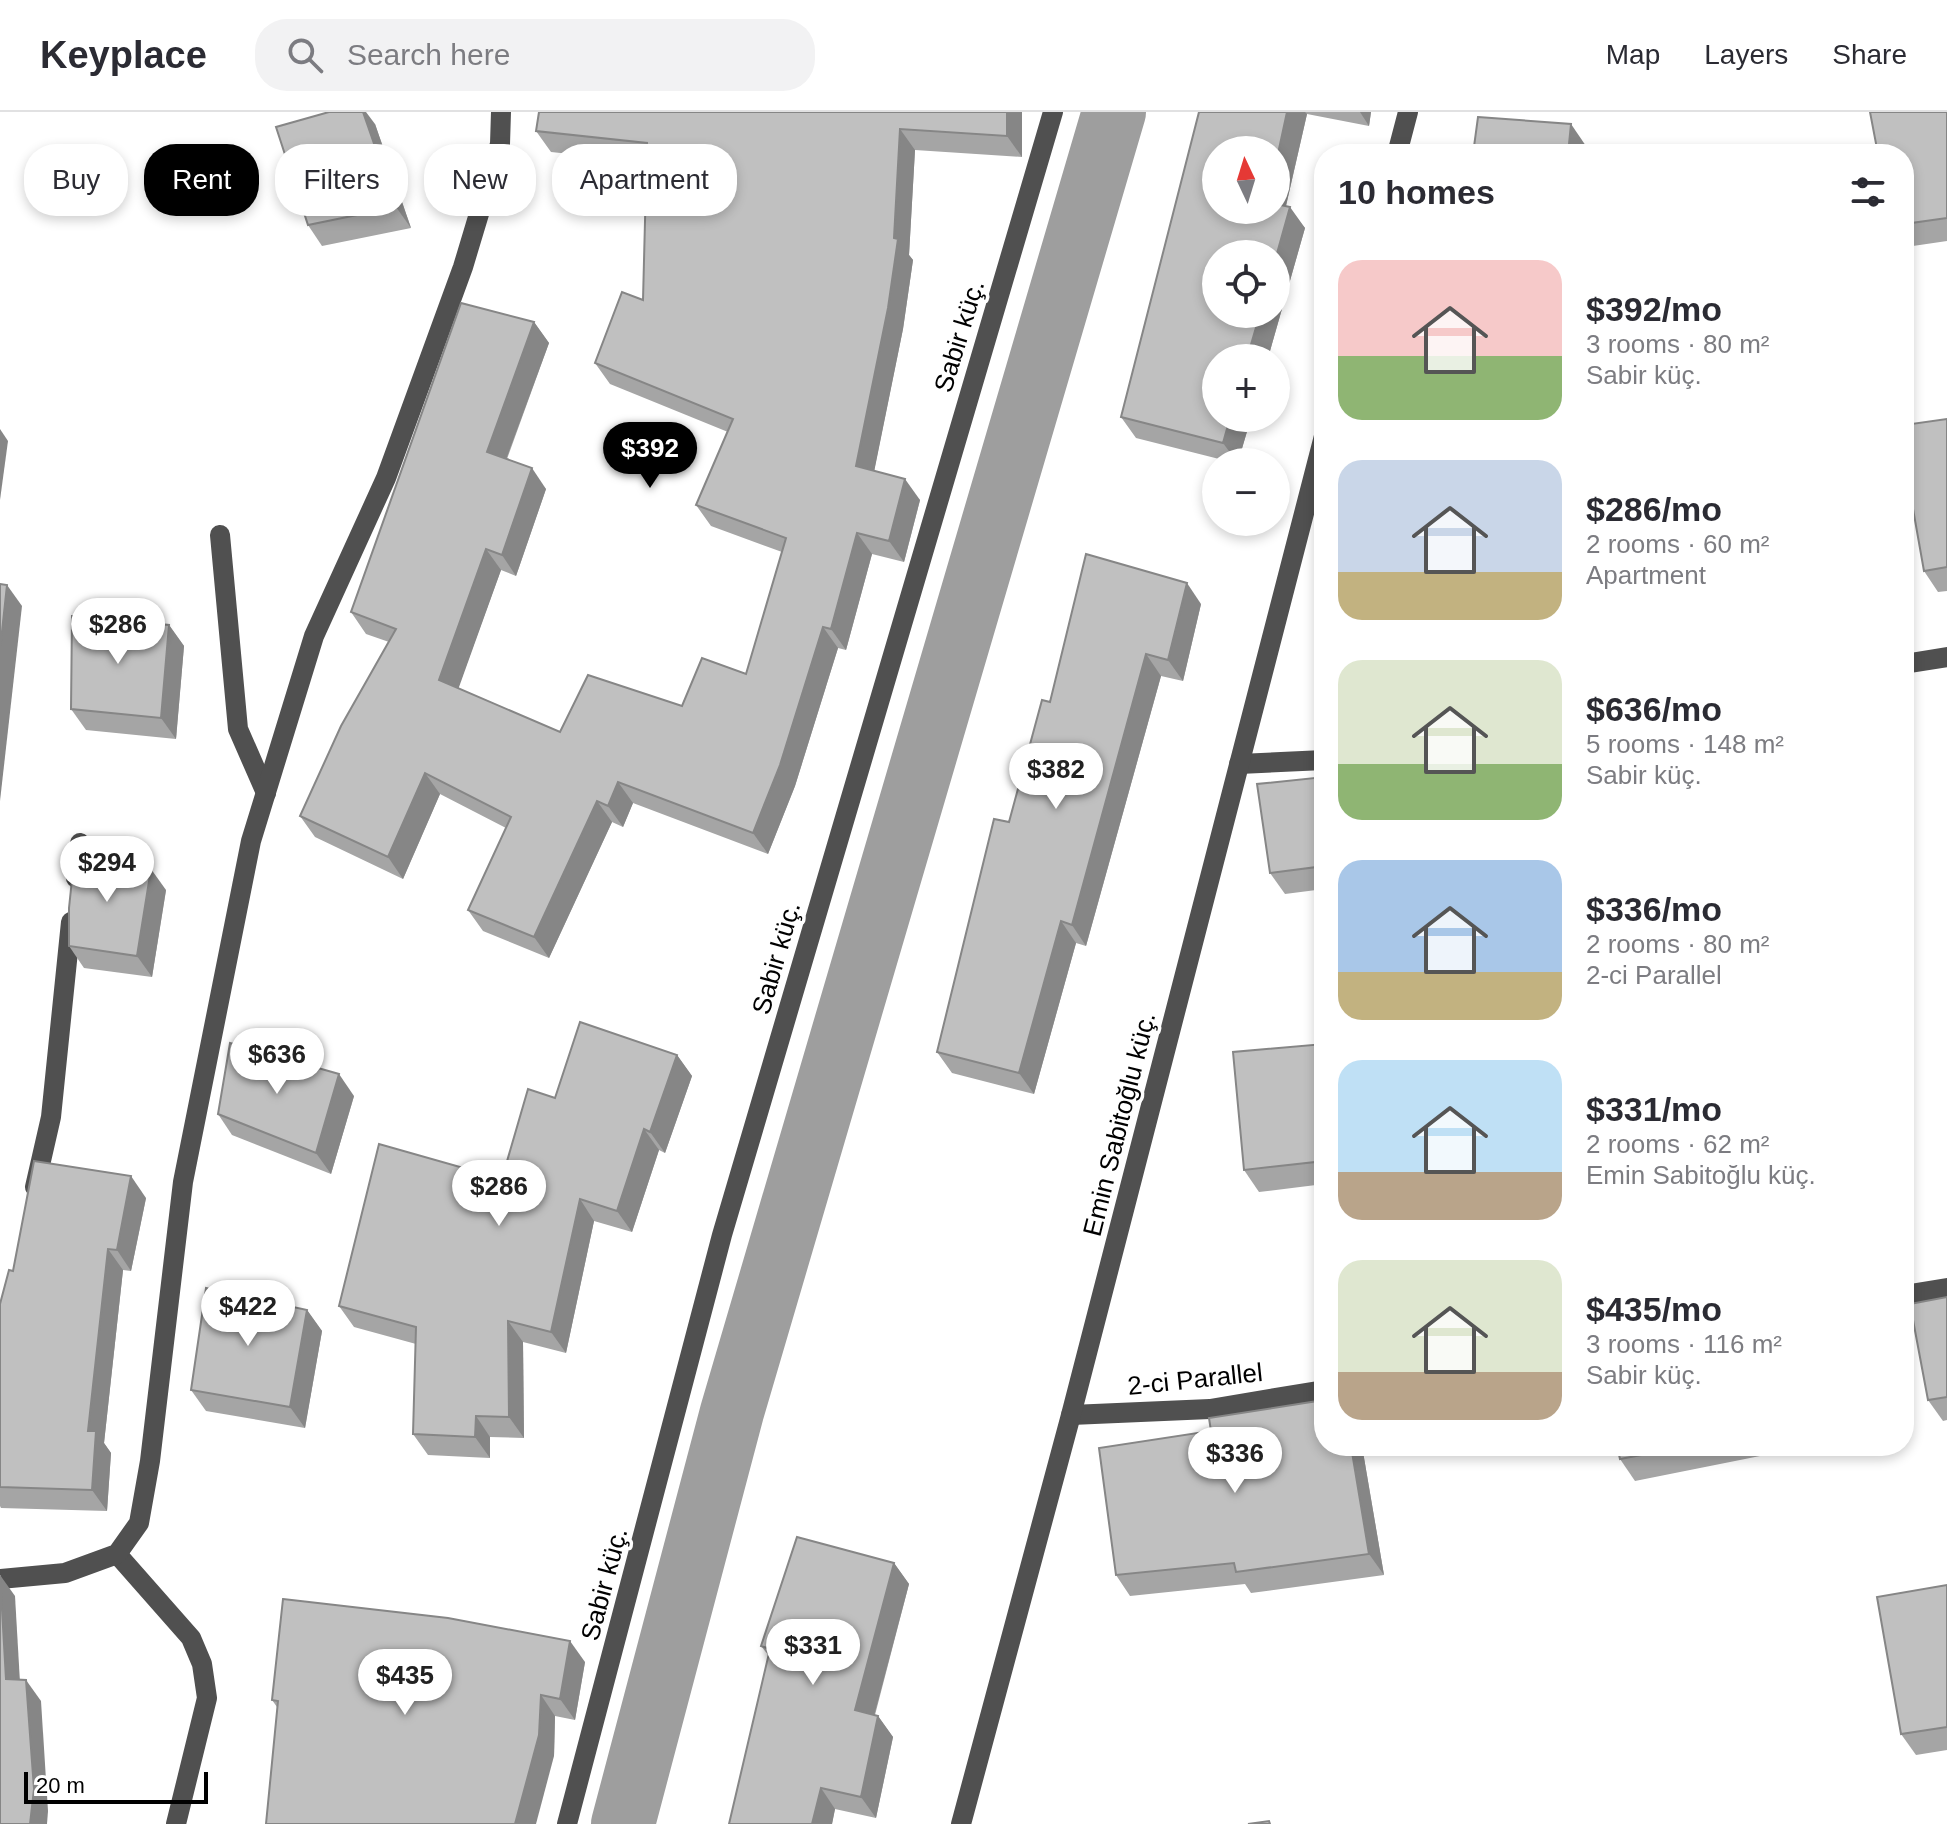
<!DOCTYPE html>
<html lang="en">
<head>
<meta charset="utf-8">
<style>
  :root { --surface:#fff; --page:#f2f2f3; --text:#2b2b33; --muted:#7c7c81; --line:#e1e1e2; --accent:#000 }
  body { margin:0; font-family:Helvetica,sans-serif; background:var(--page); color:var(--text); height:100vh; display:flex; flex-direction:column; font-size:30px; white-space:nowrap }
  * { box-sizing:border-box; margin:0 }
  p { font-size:26px; color:var(--muted) }
  .icon { flex:none; width:44px; height:44px; fill:none; stroke:currentColor; stroke-width:2; stroke-linecap:round; stroke-linejoin:round }
  .map { position:relative; flex:1; overflow:hidden }
  .side { position:absolute; left:1314px; top:32px; width:600px; height:1312px; display:flex; flex-direction:column; background:var(--surface); border-radius:32px; box-shadow:0 4px 12px #0003 }
  .side>* { flex:none }
  .banner { position:absolute; left:24px; top:32px; width:760px; height:72px; display:flex; gap:16px }
  .needle { width:52px; rotate:356deg }
  .tools { position:absolute; left:1202px; top:24px; display:grid; gap:16px }
  .tools a { display:grid; place-items:center; width:88px; height:88px; border-radius:50%; background:var(--surface); box-shadow:0 4px 12px #0003; font-size:40px }
  .scale { position:absolute; left:24px; bottom:20px; width:184px; box-sizing:border-box; padding-left:8px; border:4px solid #000; border-top:0; font-size:22px; line-height:28px; white-space:nowrap; color:#000; -webkit-text-stroke:6px #fff; paint-order:stroke }
  .price { position:absolute; translate:-50% -68px; padding:0 18px; border-radius:28px; background:#fff; color:#222; font-size:26px; line-height:52px; filter:drop-shadow(0 2px 4px #0008) }
  .price::after { content:''; position:absolute; left:50%; top:48px; width:24px; height:18px; margin-left:-12px; background:inherit; clip-path:polygon(0 0,100% 0,50% 100%) }
  .price.active { background:var(--accent); color:#fff }
  ul { padding:0; list-style:none }
  li { display:flex; align-items:center; gap:24px; height:200px; padding:0 24px }
  li span { display:grid; place-items:center; flex:none; width:224px; height:160px; border-radius:24px; color:#555 }
  li>.icon { margin-inline-start:auto }
  span .icon { width:96px; height:96px; fill:#fffc; stroke-width:1 }
  li b { font-size:34px }
  h2 { display:flex; justify-content:space-between; align-items:center; height:96px; padding:0 24px; font-size:34px }
  .pill { padding:0 28px; border-radius:32px; background:var(--surface); box-shadow:0 4px 12px #0003; font-size:28px; line-height:72px }
  .pill.active { background:var(--accent); color:#fff }
  header { display:flex; align-items:center; gap:48px; box-sizing:border-box; height:112px; padding:0 40px; background:var(--surface); border-bottom:2px solid var(--line) }
  header strong { font-size:38px }
  nav { display:flex; gap:44px; margin-inline-start:auto; font-size:28px }
  .search { width:560px; height:72px; background:var(--page); display:flex; align-items:center; gap:20px; box-sizing:border-box; padding:0 28px; border-radius:32px; color:var(--muted); font-size:30px }
  .map>svg:first-child { display:block }
  .lines { fill:none; stroke-linecap:round; stroke-linejoin:round }
  .canal { stroke:#9e9e9e; stroke-width:64 }
  .minor { stroke:#505050; stroke-width:20 }
  .wall { fill:#a5a5a5 }
  .shaded-wall { fill:#868686 }
  .building { fill:#c0c0c0; stroke:#868686; stroke-width:2 }
  .labels { text-anchor:middle; stroke-width:7; stroke-linejoin:round; paint-order:stroke }
  .street-label { font-size:26px; fill:#000; stroke:#fff }
</style>
</head>
<body>
<header>
<strong>Keyplace</strong>
<div class="search"><svg class="icon" aria-label="search" viewBox="0 0 24 24"><circle cx="10" cy="10" r="6"/><path d="M15 15l6 6"/></svg>Search here</div>
<nav><a>Map</a><a>Layers</a><a>Share</a></nav>
</header>
<div class="map">
<svg width="1947" height="1712" viewBox="0 0 1947 1712">
  <rect width="100%" height="100%" fill="#fff"/>
  <g class="lines">
    <!-- canal -->
    <polyline class="canal" points="623,1712 732,1300 1114,0"/>
    <!-- minor -->
    <g class="minor">
      <polyline points="1397,42 1408,0"/>
      <polyline points="220,423 238,617 266,681"/>
      <polyline points="1904,552 1947,545"/>
      <polyline points="1239,652 1324,648"/>
      <polyline points="76,766 80,731"/>
      <polyline points="35,1075 51,1005 71,810"/>
      <polyline points="1904,1183 1947,1176"/>
      <polyline points="1071,1303 1210,1297 1324,1278"/>
      <polyline points="117,1442 191,1526 202,1552 207,1586 176,1712"/>
      <polyline points="0,1467 65,1461 117,1442 139,1411 150,1349 183,1070 251,729 314,524 386,366 463,155 500,32 501,0"/>
      <polyline points="567,1712 722,1123 1053,0"/>
      <polyline points="961,1712 1071,1303 1324,324"/>
    </g>
  </g>
  <!-- wall -->
  <g class="wall">
    <polygon points="1022,0 1022,45 915,38 909,143 913,148 903,217 874,359 920,388 904,450 872,442 846,538 838,536 795,674 768,742 633,691 623,715 612,710 549,846 483,819 468,798 506,716 440,682 403,767 315,725 300,704 389,530 366,522 351,500 534,210 549,231 507,347 546,377 516,464 501,458 458,576 560,620 682,594 746,562 782,440 711,414 696,393 728,320 610,272 595,251 643,188 647,50 551,40 536,19"/>
    <polygon points="1199,0 1371,0 1369,14 1307,2 1286,94 1305,116 1268,246 1216,246 1251,306 1238,350 1231,350 1136,326 1121,305"/>
    <polygon points="1947,0 1947,129 1906,135 1904,132 1904,42"/>
    <polygon points="375,12 411,116 322,134 308,113"/>
    <polygon points="1904,240 1914,312 1947,307 1947,479 1938,480 1924,459 1904,346"/>
    <polygon points="1201,492 1183,569 1161,564 1086,834 1076,831 1034,982 952,961 937,940 1009,710 1050,590"/>
    <polygon points="169,513 184,534 176,627 86,618 71,597"/>
    <polygon points="1324,665 1324,777 1285,782 1270,761"/>
    <polygon points="166,778 152,865 84,856 69,834"/>
    <polygon points="1324,932 1324,1072 1259,1080 1244,1058"/>
    <polygon points="677,943 692,964 665,1041 659,1038 632,1120 594,1109 566,1241 523,1230 524,1326 490,1325 490,1346 428,1343 413,1322 416,1232 354,1215 339,1194 503,1063 555,986"/>
    <polygon points="354,984 331,1062 232,1023 218,1002"/>
    <polygon points="146,1086 131,1159 123,1158 104,1331 111,1341 107,1399 1,1396 0,1394 0,1192 13,1159"/>
    <polygon points="1947,1185 1947,1308 1943,1309 1928,1288"/>
    <polygon points="307,1198 322,1219 305,1316 206,1299 191,1278"/>
    <polygon points="1324,1334 1362,1334 1384,1463 1251,1481 1245,1472 1130,1484 1116,1463"/>
    <polygon points="1617,1334 1768,1334 1770,1342 1635,1369 1620,1347"/>
    <polygon points="894,1451 909,1472 875,1603 878,1604 893,1625 876,1706 835,1697 832,1712 729,1712 769,1544 761,1534"/>
    <polygon points="1947,1473 1947,1638 1916,1643 1901,1622"/>
    <polygon points="585,1550 575,1608 555,1604 554,1644 277,1595 272,1588"/>
  </g>
  <!-- shaded-wall -->
  <g class="shaded-wall">
    <polygon points="363,0 366,0 375,12 411,116 396,95"/>
    <polygon points="1007,0 1022,0 1022,45 1007,24"/>
    <polygon points="1287,0 1305,0 1307,2 1282,111 1276,98 1276,51"/>
    <polygon points="1360,0 1371,0 1369,14"/>
    <polygon points="1571,12 1586,34 1585,42 1568,42"/>
    <polygon points="900,17 915,38 909,143 913,148 903,217 871,375 856,354 894,126"/>
    <polygon points="1290,95 1305,116 1268,246 1247,246 1260,202 1276,202 1276,145"/>
    <polygon points="534,210 549,231 501,361 487,340"/>
    <polygon points="1904,240 1915,320 1904,305"/>
    <polygon points="1230,306 1251,306 1238,350 1237,350 1223,331"/>
    <polygon points="0,317 8,329 0,388"/>
    <polygon points="532,356 546,377 516,464 502,443"/>
    <polygon points="905,367 920,388 904,450 889,429"/>
    <polygon points="857,421 872,442 846,538 831,517"/>
    <polygon points="486,437 501,458 454,589 439,568"/>
    <polygon points="1187,471 1201,492 1183,569 1168,548"/>
    <polygon points="7,473 22,494 0,689 0,538"/>
    <polygon points="169,513 184,534 176,627 161,606"/>
    <polygon points="823,515 838,536 795,674 768,742 753,721"/>
    <polygon points="1146,542 1161,564 1086,834 1072,813"/>
    <polygon points="425,661 440,682 403,767 388,745"/>
    <polygon points="618,670 633,691 623,715 608,694"/>
    <polygon points="597,689 612,710 549,846 534,825"/>
    <polygon points="151,757 166,778 152,865 137,844"/>
    <polygon points="1061,809 1076,831 1034,982 1019,961"/>
    <polygon points="677,943 692,964 665,1041 650,1020"/>
    <polygon points="339,962 354,984 331,1062 316,1041"/>
    <polygon points="644,1017 659,1038 632,1120 617,1099"/>
    <polygon points="131,1064 146,1086 131,1159 117,1138"/>
    <polygon points="580,1087 594,1109 566,1241 551,1220"/>
    <polygon points="108,1137 123,1158 104,1331 111,1341 107,1399 92,1378 88,1319"/>
    <polygon points="307,1198 322,1219 305,1316 290,1295"/>
    <polygon points="508,1209 523,1230 524,1326 509,1305"/>
    <polygon points="476,1304 490,1325 490,1346 475,1325"/>
    <polygon points="1351,1334 1362,1334 1384,1463 1369,1442"/>
    <polygon points="894,1451 909,1472 870,1619 855,1598"/>
    <polygon points="0,1463 15,1484 21,1588 6,1567"/>
    <polygon points="570,1529 585,1550 575,1608 560,1587"/>
    <polygon points="26,1568 41,1589 48,1699 47,1712 30,1712"/>
    <polygon points="541,1583 555,1604 554,1644 536,1712 515,1712"/>
    <polygon points="878,1604 893,1625 876,1706 861,1685"/>
    <polygon points="821,1676 835,1697 832,1712 812,1712"/>
  </g>
  <!-- building -->
  <g class="building">
    <polygon points="329,0 363,0 396,95 308,113 276,15"/>
    <polygon points="539,0 1007,0 1007,24 900,17 894,126 898,127 888,196 856,354 905,367 889,429 857,421 831,517 823,515 780,653 753,721 618,670 608,694 597,689 534,825 468,798 511,705 425,661 388,745 300,704 341,614 396,517 351,500 461,191 534,210 487,340 532,356 502,443 486,437 439,568 560,620 588,563 682,594 702,546 746,562 786,426 696,393 733,307 595,251 622,180 643,188 647,31 536,19"/>
    <polygon points="1199,0 1287,0 1276,51 1276,38 1216,38 1216,98 1276,98 1276,92 1290,95 1276,145 1276,142 1216,142 1216,202 1260,202 1247,246 1216,246 1216,306 1230,306 1223,331 1121,305"/>
    <polygon points="1870,0 1947,0 1947,106 1904,112 1904,42 1878,42"/>
    <polygon points="1478,5 1571,12 1568,42 1473,42"/>
    <polygon points="1947,307 1947,455 1924,459 1904,346 1904,313"/>
    <polygon points="1086,442 1187,471 1168,548 1146,542 1072,813 1061,809 1019,961 937,940 994,707 1009,710 1042,588 1050,590"/>
    <polygon points="0,472 7,473 0,538"/>
    <polygon points="72,504 169,513 161,606 71,597"/>
    <polygon points="1324,665 1324,754 1270,761 1257,672"/>
    <polygon points="75,739 151,757 137,844 69,834 69,796"/>
    <polygon points="580,910 677,943 650,1020 644,1017 617,1099 580,1087 551,1220 508,1209 509,1305 476,1304 475,1325 413,1322 416,1215 339,1194 379,1032 474,1059 475,1054 503,1063 528,977 555,986"/>
    <polygon points="230,931 339,962 316,1041 218,1002"/>
    <polygon points="1324,932 1324,1049 1244,1058 1233,940"/>
    <polygon points="34,1049 131,1064 117,1138 108,1137 88,1319 96,1319 92,1378 0,1375 0,1192 9,1158 13,1159"/>
    <polygon points="206,1176 307,1198 290,1295 191,1278"/>
    <polygon points="1947,1185 1947,1285 1928,1288 1910,1192"/>
    <polygon points="1324,1288 1324,1334 1351,1334 1369,1442 1236,1460 1234,1451 1116,1463 1099,1336 1211,1319 1209,1306"/>
    <polygon points="1617,1334 1688,1334 1620,1347"/>
    <polygon points="797,1425 894,1451 855,1598 878,1604 861,1685 821,1676 812,1712 729,1712 770,1537 761,1534"/>
    <polygon points="0,1463 6,1567 26,1568 34,1677 30,1712 0,1712"/>
    <polygon points="1947,1473 1947,1615 1901,1622 1877,1485"/>
    <polygon points="283,1487 448,1506 570,1529 560,1587 541,1583 539,1623 515,1712 266,1712 278,1589 272,1588"/>
    <polygon points="1269,1709 1270,1712 1248,1712"/>
  </g>
  <g class="labels">
    <!-- street labels -->
    <g class="street-label">
      <text transform="translate(959 224) rotate(-73)" y="9">Sabir küç.</text>
      <text transform="translate(776 846) rotate(-74)" y="9">Sabir küç.</text>
      <text transform="translate(1119 1012) rotate(-76)" y="9">Emin Sabitoğlu küç.</text>
      <text transform="translate(1195 1267) rotate(-6)" y="9">2-ci Parallel</text>
      <text transform="translate(604 1472) rotate(-75)" y="9">Sabir küç.</text>
    </g>
  </g>
</svg>
<div class="tools">
<a><svg class="needle" viewBox="-14 -14 28 28"><path d="M0-13l5 13h-10z" fill="#e53935"/><path d="M0 13l5-13h-10z" fill="#7c7c81"/></svg></a>
<a><svg class="icon" aria-label="locate" viewBox="0 0 24 24"><circle cx="12" cy="12" r="6"/><path d="M12 2v4M12 18v4M2 12h4M18 12h4"/></svg></a>
<a>+</a>
<a>−</a>
</div>
<div class="scale">20 m</div>
<b class="price active" style="left:650px;top:378px">$392</b>
<b class="price" style="left:118px;top:554px">$286</b>
<b class="price" style="left:1056px;top:699px">$382</b>
<b class="price" style="left:107px;top:792px">$294</b>
<b class="price" style="left:277px;top:984px">$636</b>
<b class="price" style="left:499px;top:1116px">$286</b>
<b class="price" style="left:248px;top:1236px">$422</b>
<b class="price" style="left:1235px;top:1383px">$336</b>
<b class="price" style="left:813px;top:1575px">$331</b>
<b class="price" style="left:405px;top:1605px">$435</b>
<div class="banner">
<a class="pill">Buy</a>
<a class="pill active">Rent</a>
<a class="pill">Filters</a>
<a class="pill">New</a>
<a class="pill">Apartment</a>
</div>
<section class="side">
<h2>10 homes<svg class="icon" aria-label="filters" viewBox="0 0 24 24"><path d="M4 7h16M4 17h16"/><circle cx="9" cy="7" r="2"/><circle cx="15" cy="17" r="2"/></svg></h2>
<ul>
<li><span style="background:linear-gradient(#f6c9c9 60%,#8fb573 0)"><svg class="icon" aria-label="home" viewBox="0 0 24 24"><path d="M3 11l9-7 9 7M6 9v11h12V9"/></svg></span><div><b>$392/mo</b><p>3 rooms · 80 m²</p><p>Sabir küç.</p></div></li>
<li><span style="background:linear-gradient(#c9d6e8 70%,#c2b280 0)"><svg class="icon" aria-label="home" viewBox="0 0 24 24"><path d="M3 11l9-7 9 7M6 9v11h12V9"/></svg></span><div><b>$286/mo</b><p>2 rooms · 60 m²</p><p>Apartment</p></div></li>
<li><span style="background:linear-gradient(#dfe7d0 65%,#8fb573 0)"><svg class="icon" aria-label="home" viewBox="0 0 24 24"><path d="M3 11l9-7 9 7M6 9v11h12V9"/></svg></span><div><b>$636/mo</b><p>5 rooms · 148 m²</p><p>Sabir küç.</p></div></li>
<li><span style="background:linear-gradient(#a9c7e8 70%,#c2b280 0)"><svg class="icon" aria-label="home" viewBox="0 0 24 24"><path d="M3 11l9-7 9 7M6 9v11h12V9"/></svg></span><div><b>$336/mo</b><p>2 rooms · 80 m²</p><p>2-ci Parallel</p></div></li>
<li><span style="background:linear-gradient(#bfe0f5 70%,#b9a48a 0)"><svg class="icon" aria-label="home" viewBox="0 0 24 24"><path d="M3 11l9-7 9 7M6 9v11h12V9"/></svg></span><div><b>$331/mo</b><p>2 rooms · 62 m²</p><p>Emin Sabitoğlu küç.</p></div></li>
<li><span style="background:linear-gradient(#dfe7d0 70%,#b9a48a 0)"><svg class="icon" aria-label="home" viewBox="0 0 24 24"><path d="M3 11l9-7 9 7M6 9v11h12V9"/></svg></span><div><b>$435/mo</b><p>3 rooms · 116 m²</p><p>Sabir küç.</p></div></li>
</ul>
</section>
</div>
</body>
</html>
